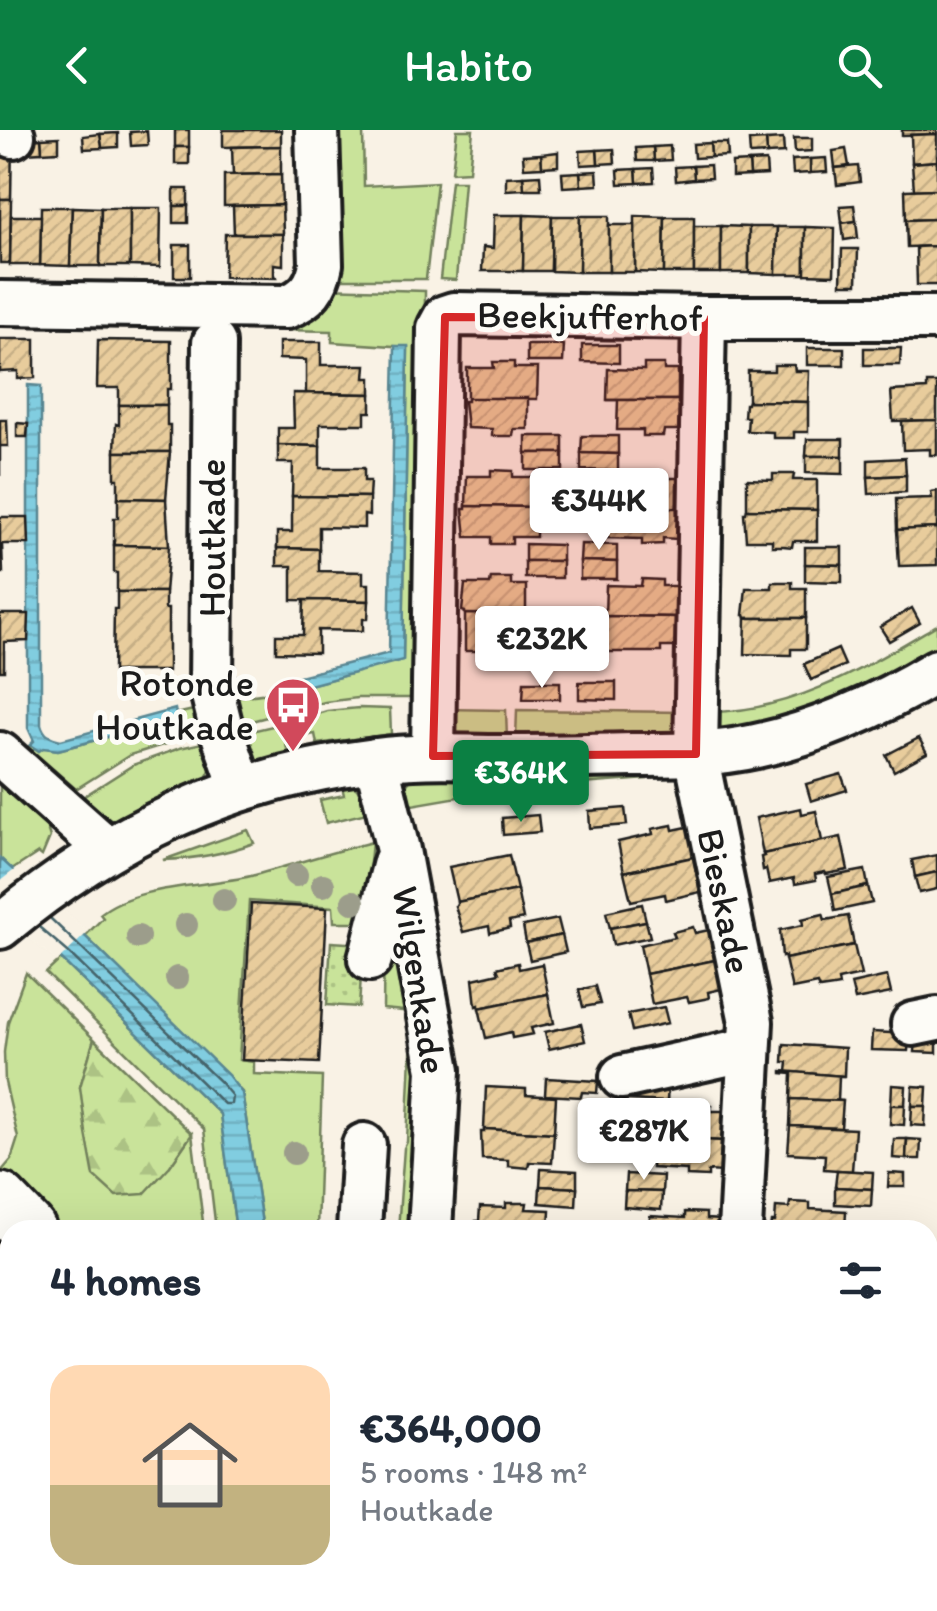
<!DOCTYPE html>
<html lang="en">
<head>
<meta charset="utf-8">
<style>
  :root { --surface:#fff; --page:#f2f2f3; --text:#1f2937; --muted:#747a83; --accent:#0b8043 }
  body { margin:0; font-family:Itim,sans-serif; background:var(--page); color:var(--text); height:100vh; display:flex; flex-direction:column; font-size:38px; white-space:nowrap }
  * { box-sizing:border-box; margin:0 }
  p { font-size:32px; color:var(--muted) }
  .icon { flex:none; width:55px; height:55px; fill:none; stroke:currentColor; stroke-width:2; stroke-linecap:round; stroke-linejoin:round }
  .map { position:relative; flex:1; overflow:hidden }
  .side { position:absolute; left:0px; top:1090px; width:938px; height:392px; display:flex; flex-direction:column; background:var(--surface); border-radius:30px 30px 0 0; box-shadow:0 10px 40px #0002 }
  .side>* { flex:none }
  .price { position:absolute; translate:-50% -85px; padding:0 22px; border-radius:10px; background:#fff; color:#222; font-size:32px; line-height:65px; filter:drop-shadow(0 2px 5px #0008) }
  .price::after { content:''; position:absolute; left:50%; top:60px; width:30px; height:22px; margin-left:-15px; background:inherit; clip-path:polygon(0 0,100% 0,50% 100%) }
  .price.selected { background:var(--accent); color:#fff }
  ul { padding:0; list-style:none }
  li { display:flex; align-items:center; gap:30px; height:250px; padding:0 50px }
  li span { display:grid; place-items:center; flex:none; width:280px; height:200px; border-radius:30px; color:#555 }
  li>.icon { margin-inline-start:auto }
  span .icon { width:120px; height:120px; fill:#fffc; stroke-width:1 }
  li b { font-size:42px }
  h2 { display:flex; justify-content:space-between; align-items:center; height:120px; padding:0 50px; font-size:42px }
  header { display:flex; justify-content:space-between; align-items:center; height:130px; padding:0 50px; background:var(--accent); color:#fff; font-size:45px; font-weight:600 }
  .map>svg:first-child { display:block }
  .built { fill:#f4e7cf }
  .grass { fill:#c9e39a; stroke:#72805b; stroke-width:2.5 }
  .forest { fill:url(#forest-firs); stroke:#72805b; stroke-width:2.5 }
  .park { fill:url(#park-dots); stroke:#72805b; stroke-width:2.5 }
  .water { fill:url(#water-rules); stroke:#598692; stroke-width:2.5 }
  .pier { fill:#f9f2e5 }
  .lines { fill:none; stroke-linecap:round; stroke-linejoin:round }
  .shore { stroke:#44636a; stroke-width:2.5 }
  .building { fill:url(#building-hatch); stroke:#1c1c1c; stroke-width:2.5 }
  .minor-casing { stroke:#1c1c1c; stroke-width:50 }
  .major-casing { stroke:#1c1c1c; stroke-width:62 }
  .minor { stroke:#fdfcf7; stroke-width:42 }
  .major { stroke:#fdfcf7; stroke-width:55 }
  .tram { stroke:#1c1c1c; stroke-width:2.5 }
  .tree { fill:#9c9d8b }
  .marked { fill:#d62828; fill-opacity:0.2; stroke:#d62828; stroke-width:8; stroke-linejoin:round }
  .labels { text-anchor:middle; stroke-width:10; stroke-linejoin:round; paint-order:stroke }
  .street-label { font-size:38px; fill:#1c1c1c; stroke:#fdfcf7 }
  .poi-label { font-size:38px; fill:#1c1c1c; stroke:#fdfcf7; text-anchor:end }
</style>
</head>
<body>
<header><svg class="icon" aria-label="back" viewBox="0 0 24 24"><path d="M15 5l-7 7 7 7"/></svg>Habito<svg class="icon" aria-label="search" viewBox="0 0 24 24"><circle cx="10" cy="10" r="6"/><path d="M15 15l6 6"/></svg></header>
<div class="map">
<svg width="937" height="1481" viewBox="0 0 937 1481">
  <defs>
    <pattern id="forest-firs" width="22" height="20" patternUnits="userSpaceOnUse" patternTransform="scale(2.5)"><rect width="22" height="20" fill="#c9e39a"/><path d="M5 1l3.5 6h-7zM16 11l3.5 6h-7z" fill="#acc284"/></pattern>
    <pattern id="park-dots" width="8" height="8" patternUnits="userSpaceOnUse" patternTransform="scale(2.5)"><rect width="8" height="8" fill="#c9e39a"/><path d="M2 2h.1M6 6h.1" fill="none" stroke="#acc284" stroke-width="1.8" stroke-linecap="round"/></pattern>
    <pattern id="water-rules" width="6" height="5" patternUnits="userSpaceOnUse" patternTransform="scale(2.5)"><rect width="6" height="5" fill="#81cde0"/><path d="M0 2.5h6" fill="none" stroke="#6fafc0"/></pattern>
    <pattern id="building-hatch" width="6" height="6" patternUnits="userSpaceOnUse" patternTransform="scale(2.5)"><rect width="6" height="6" fill="#e8cc9c"/><path d="M-1 1l2-2M0 6l6-6M5 7l2-2" fill="none" stroke="#c6af86"/></pattern>
  </defs>
  <rect width="100%" height="100%" fill="#f9f2e5"/>
  <filter id="ink" filterUnits="userSpaceOnUse"><feTurbulence type="fractalNoise" baseFrequency=".01" numOctaves="2"/><feDisplacementMap in="SourceGraphic" scale="20" xChannelSelector="R" yChannelSelector="G"/><feConvolveMatrix kernelMatrix="1 2 1 2 8 2 1 2 1" color-interpolation-filters="sRGB"/></filter>
  <g filter="url(#ink)">
    <!-- built -->
    <polygon class="built" points="0,1400 10,1409 10,1472 79,1473 88,1481 6,1481 0,1475"/>
    <!-- grass -->
    <g class="grass">
      <polygon points="336,0 363,0 364,56 437,52 426,149 342,149"/>
      <polygon points="457,0 473,0 469,41 452,42"/>
      <polygon points="451,51 464,51 456,150 440,149"/>
      <path d="M 324,158 L 425,161 L 421,568 L 357,568 L 325,572 L 232,596 L 228,567 C 288,565 345,545 403,529 L 408,217 L 332,212 L 332,201 L 282,200 L 281,187 Z"/>
      <path d="M 937,495 L 937,521 L 851,569 L 727,603 L 714,593 L 710,582 C 794,582 867,536 937,495 Z"/>
      <polygon points="202,578 209,601 130,625 76,659 28,617 30,615 39,621 43,617 58,620 177,589 176,584"/>
      <polygon points="359,578 390,579 391,604 317,614 315,604 294,608 290,592 327,581"/>
      <polygon points="442,579 506,580 507,610 460,610 454,605"/>
      <polygon points="517,580 684,582 681,594 666,608 516,609"/>
      <polygon points="281,594 289,627 258,636 257,632 250,628 235,605"/>
      <path d="M 211,611 L 213,634 L 204,652 L 124,689 C 100,694 94,685 75,672 L 133,635 L 180,618 Z"/>
      <polygon points="0,641 44,689 50,707 42,726 38,723 12,740 0,728"/>
      <polygon points="648,642 647,649 517,659 517,643"/>
      <polygon points="506,643 505,659 395,678 403,659 416,644"/>
      <path d="M 341,652 C 358,653 365,669 371,682 L 326,693 L 320,670 L 344,665 Z"/>
      <path d="M 248,700 L 254,713 C 224,724 195,729 163,730 Z"/>
      <path d="M 372,712 L 364,792 L 334,792 L 333,777 L 249,771 L 239,930 L 254,932 L 254,944 L 322,947 L 317,1100 L 263,1100 L 242,962 L 85,806 L 103,788 L 100,784 C 137,754 205,757 251,746 C 291,735 331,722 372,712 Z"/>
      <polygon points="384,804 407,807 428,926 418,1100 398,1100 404,1018 407,1012 413,882 383,879"/>
      <polygon points="61,829 220,984 236,1100 216,1100 204,999 46,843"/>
      <polygon points="26,843 94,909 80,957 170,1036 192,1004 204,1100 43,1100 0,1055 0,1043 11,1030 18,1008 5,952 4,922 8,892"/>
      <polygon points="0,1143 10,1154 10,1314 0,1305"/>
      <polygon points="635,1472 637,1481 402,1481 394,1473"/>
      <polygon points="185,1473 308,1473 316,1481 195,1481"/>
    </g>
    <!-- forest -->
    <polygon class="forest" points="94,909 192,1004 170,1036 144,1064 116,1066 94,1046 86,1003 80,957"/>
    <!-- park -->
    <polygon class="park" points="331,812 363,814 359,877 327,875"/>
    <!-- water -->
    <g class="water">
      <polygon points="395,216 408,216 403,530 295,559 292,548 389,523"/>
      <path d="M 28,255 L 41,256 L 41,594 C 44,605 50,608 61,610 L 175,579 L 177,589 L 58,620 L 43,618 L 39,621 L 30,615 L 34,611 L 28,598 Z"/>
      <polygon points="0,728 85,806 228,945 242,963 263,1100 236,1100 220,984 61,829 0,777"/>
      <polygon points="668,1473 713,1473 714,1481 670,1481"/>
    </g>
    <!-- pier -->
    <polygon class="pier" points="17,738 88,802 57,832 0,784 0,751"/>
    <g class="lines">
      <!-- shore -->
      <polyline class="shore" points="39,797 68,822 224,974 231,974 232,966 220,952 50,788"/>
    </g>
    <!-- building -->
    <g class="building">
      <rect x="175" y="0" width="14" height="17"/>
      <polygon points="223,0 281,0 281,16 223,17"/>
      <polygon points="902,0 937,0 937,4 902,5"/>
      <polygon points="147,1 148,15 131,16 130,2"/>
      <polygon points="118,3 118,17 102,18 100,4"/>
      <polygon points="100,4 102,18 84,19 83,6"/>
      <polygon points="937,4 937,31 912,33 911,5"/>
      <polygon points="59,7 59,21 42,22 41,8"/>
      <polygon points="41,8 42,22 25,23 24,9"/>
      <polygon points="794,8 812,8 812,21 795,22"/>
      <polygon points="783,9 784,23 767,24 766,10"/>
      <polygon points="766,10 767,24 750,25 749,11"/>
      <polygon points="0,11 12,11 11,69 0,69"/>
      <polygon points="710,13 727,13 728,26 711,27"/>
      <polygon points="710,13 711,27 694,28 693,14"/>
      <polygon points="281,16 281,44 233,45 232,17"/>
      <polygon points="670,16 671,30 654,31 653,17"/>
      <rect x="175" y="17" width="14" height="17"/>
      <polygon points="653,17 654,31 637,31 636,18"/>
      <polygon points="614,19 615,33 598,34 597,20"/>
      <polygon points="846,19 849,36 835,38 833,21"/>
      <polygon points="597,20 598,34 581,35 580,21"/>
      <polygon points="558,22 558,36 542,37 541,24"/>
      <polygon points="541,24 542,37 524,38 523,25"/>
      <polygon points="826,28 827,42 810,43 810,29"/>
      <polygon points="810,29 810,43 793,44 792,30"/>
      <polygon points="766,31 767,45 750,46 749,32"/>
      <polygon points="937,31 937,59 914,60 912,33"/>
      <polygon points="749,32 750,46 732,47 732,33"/>
      <polygon points="710,35 711,48 694,49 693,36"/>
      <polygon points="693,36 694,49 676,51 675,37"/>
      <polygon points="858,36 860,52 837,55 835,38"/>
      <polygon points="653,38 654,52 637,53 636,39"/>
      <polygon points="636,39 637,53 619,54 618,40"/>
      <polygon points="597,41 598,55 581,56 580,42"/>
      <polygon points="580,42 581,56 563,57 562,43"/>
      <polygon points="281,44 282,75 224,76 224,45"/>
      <polygon points="540,45 541,59 524,59 523,46"/>
      <polygon points="523,46 524,59 506,60 506,47"/>
      <rect x="174" y="59" width="14" height="17"/>
      <polygon points="937,59 937,89 906,90 905,60"/>
      <polygon points="0,69 11,69 10,133 0,133"/>
      <polygon points="282,75 283,104 234,104 233,76"/>
      <polygon points="854,75 856,91 842,93 840,76"/>
      <rect x="174" y="76" width="14" height="17"/>
      <polygon points="41,77 72,77 70,136 40,135"/>
      <polygon points="72,77 101,78 100,136 70,136"/>
      <polygon points="101,78 130,78 130,136 100,136"/>
      <polygon points="130,78 161,78 160,137 130,136"/>
      <polygon points="494,85 524,85 523,141 482,141 483,117 493,118"/>
      <polygon points="524,85 552,86 551,141 523,141"/>
      <polygon points="11,86 41,86 40,135 10,135"/>
      <polygon points="552,86 580,86 579,142 551,141"/>
      <polygon points="580,86 609,86 609,142 579,142"/>
      <polygon points="635,86 665,87 664,143 635,142"/>
      <polygon points="665,87 694,87 694,143 664,143"/>
      <polygon points="937,89 937,116 907,117 906,90"/>
      <polygon points="856,91 858,108 844,110 842,93"/>
      <rect x="609" y="95" width="26" height="47"/>
      <rect x="694" y="96" width="27" height="47"/>
      <polygon points="721,96 749,97 749,143 721,143"/>
      <polygon points="749,97 777,97 776,144 749,143"/>
      <polygon points="777,97 805,97 805,144 776,144"/>
      <polygon points="805,97 835,98 834,145 805,144"/>
      <polygon points="225,104 283,104 283,135 274,134 274,146 278,148 224,147"/>
      <rect x="174" y="115" width="16" height="32"/>
      <polygon points="937,116 937,155 917,155 916,117"/>
      <polygon points="842,119 858,119 857,154 841,154"/>
      <polygon points="0,209 35,209 35,248 18,249 18,241 0,242"/>
      <polygon points="98,210 171,211 171,259 167,259 167,275 119,275 119,258 97,258"/>
      <polygon points="279,212 321,212 321,235 366,235 365,248 371,248 371,264 306,263 306,230 279,229"/>
      <polygon points="527,215 564,215 563,232 527,232"/>
      <polygon points="582,215 619,215 619,233 582,232"/>
      <rect x="807" y="218" width="37" height="17"/>
      <polygon points="864,218 901,218 900,235 864,235"/>
      <polygon points="493,232 514,232 514,238 538,238 537,269 467,268 467,238 494,238"/>
      <polygon points="644,234 664,234 664,240 678,240 678,270 607,270 608,239 644,240"/>
      <polygon points="774,235 794,235 795,241 809,241 808,272 748,271 748,241 774,241"/>
      <polygon points="927,253 937,253 937,290 893,291 891,261 927,259"/>
      <polygon points="293,263 371,264 371,282 365,282 365,294 320,294 320,316 278,315 278,298 294,298"/>
      <polygon points="467,268 528,268 528,299 514,299 513,306 492,306 492,299 467,298 464,271 467,271"/>
      <polygon points="607,270 678,270 678,273 681,273 678,300 664,300 663,306 643,306 643,300 617,300 618,270"/>
      <polygon points="748,271 808,272 808,302 794,302 794,308 773,308 773,302 747,301 748,287 744,287 745,274 747,274"/>
      <polygon points="119,275 167,275 167,295 170,295 170,322 115,322 116,294 119,295"/>
      <polygon points="0,290 7,290 8,316 0,316 0,346"/>
      <polygon points="937,290 937,325 930,325 930,319 903,320 902,291"/>
      <polygon points="17,293 28,294 27,307 17,307"/>
      <rect x="526" y="306" width="37" height="17"/>
      <polygon points="582,306 618,306 618,324 581,323"/>
      <polygon points="807,309 843,309 843,326 806,326"/>
      <polygon points="278,315 320,316 320,338 364,338 364,351 370,351 369,367 292,366 293,333 278,333"/>
      <polygon points="115,322 170,322 166,369 118,368 118,349 115,349"/>
      <rect x="526" y="323" width="37" height="17"/>
      <polygon points="581,323 618,324 618,341 581,340"/>
      <polygon points="806,326 843,326 843,344 806,343"/>
      <polygon points="905,328 906,345 868,347 868,330"/>
      <polygon points="491,340 513,341 513,347 537,347 536,377 466,376 467,346 491,346"/>
      <polygon points="643,342 663,342 663,348 677,348 677,378 616,378 617,347 642,348"/>
      <polygon points="773,344 794,344 793,350 817,350 817,380 747,379 747,349 773,350"/>
      <polygon points="906,345 906,362 869,364 868,347"/>
      <polygon points="937,361 937,398 897,400 896,369 932,368 931,362"/>
      <polygon points="292,366 369,367 369,386 364,385 364,398 319,397 319,419 277,418 277,402 292,402"/>
      <polygon points="118,368 166,369 169,416 114,415 114,388 118,388"/>
      <polygon points="466,376 536,377 536,407 512,407 512,414 491,414 491,407 466,407 463,379 466,379"/>
      <polygon points="606,377 677,378 677,381 680,381 680,394 677,394 676,409 663,408 663,414 642,415 642,409 606,408"/>
      <polygon points="747,379 817,380 817,411 793,411 792,417 783,416 772,416 772,410 746,410 744,383 746,383"/>
      <polygon points="0,387 28,387 29,414 2,414 3,443 0,443"/>
      <polygon points="937,398 937,435 899,436 897,400"/>
      <polygon points="525,414 562,415 562,431 525,431"/>
      <polygon points="581,414 617,415 617,432 580,431"/>
      <polygon points="114,415 169,416 165,462 117,462 117,443 114,442"/>
      <polygon points="805,417 842,417 842,435 805,434"/>
      <polygon points="277,418 319,419 319,441 363,442 363,454 369,454 369,471 292,470 292,436 277,436"/>
      <rect x="525" y="431" width="37" height="17"/>
      <polygon points="580,431 617,432 617,449 580,449"/>
      <polygon points="805,434 842,435 842,452 805,451"/>
      <polygon points="491,448 511,448 511,455 526,455 526,485 465,484 465,482 462,481 465,454 490,454"/>
      <polygon points="642,449 662,450 662,456 676,456 676,487 605,486 606,455 641,456"/>
      <polygon points="772,452 792,452 792,458 806,458 806,488 746,488 745,485 743,485 746,458 772,458"/>
      <polygon points="117,462 165,462 165,479 168,479 168,541 113,541 114,479 117,479"/>
      <polygon points="304,470 369,471 368,489 363,489 363,501 318,500 318,523 276,522 276,505 303,505"/>
      <polygon points="912,478 920,493 889,511 880,497"/>
      <polygon points="0,484 29,484 28,511 4,512 4,541 0,541"/>
      <polygon points="465,484 535,485 535,517 512,517 512,521 465,521"/>
      <polygon points="605,486 676,487 676,489 678,489 675,517 661,517 661,522 605,522"/>
      <polygon points="746,488 806,488 806,519 791,519 791,525 745,524"/>
      <polygon points="838,519 845,535 811,550 804,534"/>
      <polygon points="524,552 560,552 560,569 523,569"/>
      <polygon points="579,552 616,552 616,570 579,569"/>
      <polygon points="919,608 927,623 894,641 886,625"/>
      <polygon points="841,644 847,660 811,671 806,654"/>
      <polygon points="625,678 627,695 590,698 589,681"/>
      <polygon points="801,678 802,684 816,681 822,711 763,724 756,688"/>
      <polygon points="538,685 540,702 503,705 502,688"/>
      <polygon points="672,695 673,700 687,697 695,723 693,724 693,727 624,742 618,712 653,704 652,699"/>
      <polygon points="841,707 848,740 826,744 825,742 815,744 816,750 795,754 794,748 769,753 766,739 763,740 761,727 764,726 763,724"/>
      <polygon points="509,725 517,760 457,772 449,737"/>
      <polygon points="937,725 937,742 915,747 912,730"/>
      <polygon points="693,727 700,762 666,770 665,764 631,771 624,742"/>
      <polygon points="865,740 868,756 832,764 828,747"/>
      <polygon points="937,742 937,759 919,763 915,747"/>
      <polygon points="868,756 872,773 835,781 832,764"/>
      <polygon points="517,760 523,789 509,792 510,798 490,803 489,796 463,802 455,776 457,775 457,772"/>
      <polygon points="251,774 327,778 319,933 242,930"/>
      <polygon points="642,774 646,791 610,798 606,782"/>
      <polygon points="823,784 825,790 848,786 854,815 785,829 785,826 782,827 780,800 803,795 802,789"/>
      <polygon points="558,789 562,805 526,813 523,796"/>
      <polygon points="646,791 650,807 613,815 610,798"/>
      <polygon points="693,797 695,803 709,800 717,826 714,827 715,830 646,844 640,815 675,807 673,802"/>
      <polygon points="562,805 566,822 530,830 526,813"/>
      <polygon points="854,815 861,845 838,850 839,856 833,857 819,859 817,854 792,859 785,829"/>
      <polygon points="715,830 721,859 708,862 709,868 689,872 687,867 652,874 646,844"/>
      <polygon points="518,833 519,839 542,834 548,864 479,878 479,875 476,876 473,849 499,843 497,838"/>
      <polygon points="887,846 891,863 855,870 851,854"/>
      <polygon points="595,856 600,874 583,877 579,860"/>
      <polygon points="548,864 554,893 531,898 533,904 512,908 511,902 486,908 479,878"/>
      <polygon points="664,877 668,893 632,901 628,884"/>
      <polygon points="581,894 585,911 549,919 545,902"/>
      <polygon points="872,902 909,904 908,921 871,920"/>
      <polygon points="916,904 937,906 937,923 915,922"/>
      <polygon points="784,914 845,918 844,946 787,942 788,932 783,932"/>
      <polygon points="782,941 844,946 839,946 838,971 843,971 791,969 792,944 782,943"/>
      <polygon points="546,948 598,951 597,963 582,962 581,967 545,965"/>
      <polygon points="631,953 668,954 667,972 630,970"/>
      <polygon points="892,955 906,956 905,975 891,975"/>
      <polygon points="913,956 927,957 926,976 912,976"/>
      <polygon points="486,957 526,959 526,965 556,967 554,1003 484,999"/>
      <polygon points="791,969 843,971 841,998 790,996"/>
      <polygon points="691,973 712,975 711,981 725,981 724,1011 654,1008 655,978 691,980"/>
      <polygon points="891,975 905,975 904,995 890,994"/>
      <polygon points="912,976 926,976 925,996 911,995"/>
      <polygon points="790,996 855,999 852,1041 824,1039 825,1025 788,1023"/>
      <polygon points="484,999 554,1003 552,1033 529,1032 528,1038 508,1036 508,1030 482,1029 481,1002 484,1002"/>
      <polygon points="654,1008 724,1011 723,1042 708,1041 708,1047 687,1046 687,1040 652,1038"/>
      <polygon points="894,1009 907,1009 906,1029 893,1028"/>
      <polygon points="907,1009 921,1010 920,1029 906,1029"/>
      <polygon points="541,1039 577,1041 577,1058 540,1056"/>
      <polygon points="837,1040 873,1042 872,1059 835,1057"/>
      <polygon points="889,1043 905,1044 905,1057 888,1057"/>
      <polygon points="626,1044 663,1046 662,1062 625,1061"/>
      <polygon points="540,1056 577,1058 576,1076 539,1073"/>
      <polygon points="835,1057 872,1059 871,1076 835,1074"/>
      <polygon points="625,1061 662,1062 661,1080 624,1077"/>
      <polygon points="790,1072 810,1073 810,1079 846,1081 845,1100 771,1100 772,1092 775,1092 776,1077 789,1078"/>
      <polygon points="506,1073 527,1073 526,1079 550,1080 549,1100 476,1100 476,1091 479,1091 480,1077 506,1078"/>
      <polygon points="685,1082 706,1083 706,1089 720,1090 719,1100 649,1100 650,1086 685,1088"/>
      <polygon points="929,1182 937,1183 937,1200 928,1199"/>
      <polygon points="937,1381 937,1399 928,1401 928,1383"/>
      <polygon points="793,1472 868,1472 869,1481 794,1481"/>
    </g>
    <g class="lines">
      <!-- minor casing -->
      <g class="minor-casing">
        <g id="minor">
          <polyline points="1,0 13,6"/>
          <path d="M 0,173 L 286,177 C 308,169 317,156 321,134 L 317,0"/>
          <polyline points="704,188 696,624 751,892 740,1100"/>
          <polyline points="214,213 211,557 222,602 242,659"/>
          <polyline points="0,624 107,719"/>
          <polyline points="433,626 439,198 445,187 454,184 704,188 937,188"/>
          <polyline points="376,630 398,720 439,940 430,1100"/>
          <path d="M 0,797 C 111,704 232,647 376,630 C 422,624 467,627 513,627 C 554,627 594,626 635,625 C 675,625 716,625 756,616 C 821,602 880,575 937,541"/>
          <polyline points="370,829 395,732"/>
          <polyline points="913,894 937,889"/>
          <polyline points="622,947 749,919"/>
          <polyline points="359,1100 364,1015"/>
          <polyline points="748,1472 750,1481"/>
        </g>
      </g>
      <!-- major casing -->
      <g class="major-casing">
        <g id="major">
          <polyline points="0,1071 28,1100"/>
          <polyline points="327,1472 335,1481"/>
          <polyline points="379,1472 387,1481"/>
        </g>
      </g>
      <!-- minor -->
      <use href="#minor" class="minor"/>
      <!-- major -->
      <use href="#major" class="major"/>
      <!-- tram -->
      <g class="tram">
        <polyline points="0,1425 10,1433"/>
        <polyline points="0,1458 10,1467"/>
        <polyline points="52,1472 61,1481"/>
      </g>
    </g>
    <!-- trees -->
    <g class="tree">
      <circle cx="296" cy="745" r="12"/>
      <circle cx="323" cy="755" r="12"/>
      <circle cx="224" cy="770" r="12"/>
      <circle cx="353" cy="772" r="12"/>
      <circle cx="186" cy="795" r="12"/>
      <circle cx="138" cy="807" r="12"/>
      <circle cx="177" cy="848" r="12"/>
      <circle cx="294" cy="1023" r="12"/>
    </g>
  </g>
  <!-- marked area -->
  <path class="marked" d="M 445,187 L 704,188 L 696,624 L 433,626 Z"/>
  <!-- icons -->
  <defs>
    <g id="bus-pin" transform="scale(2.875)"><path d="M0 17L-7.5 6A9.5 9.5 0 1 1 7.5 6Z" fill="#d1495b" stroke="#fdfcf7"/><path d="M-5-6H5V4H4V6H2V4H-2V6H-4V4H-5ZM-3.5-4V0h7V-4ZM-3.5 1.2v1.5H-2V1.2ZM2 1.2v1.5H3.5V1.2Z" fill="#fff"/></g>
  </defs>
  <g fill-rule="evenodd">
    <use href="#bus-pin" x="293" y="575"/>
  </g>
  <g class="labels">
    <!-- street labels -->
    <g class="street-label">
      <text transform="translate(590 186) rotate(1)" y="13">Beekjufferhof</text>
      <text transform="translate(212 408) rotate(-90)" y="13">Houtkade</text>
      <text transform="translate(725 771) rotate(78)" y="13">Bieskade</text>
      <text transform="translate(420 850) rotate(81)" y="13">Wilgenkade</text>
    </g>
    <!-- poi labels -->
    <g class="poi-label">
      <text x="254" y="566">Rotonde<tspan x="254" dy="44">Houtkade</tspan></text>
    </g>
  </g>
</svg>
<b class="price" style="left:599px;top:423px">€344K</b>
<b class="price" style="left:542px;top:561px">€232K</b>
<b class="price selected" style="left:521px;top:695px">€364K</b>
<b class="price" style="left:644px;top:1053px">€287K</b>
<section class="side">
<h2>4 homes<svg class="icon" aria-label="filters" viewBox="0 0 24 24"><path d="M4 7h16M4 17h16"/><circle cx="9" cy="7" r="2"/><circle cx="15" cy="17" r="2"/></svg></h2>
<ul>
<li><span style="background:linear-gradient(#ffd9b3 60%,#c2b280 0)"><svg class="icon" aria-label="home" viewBox="0 0 24 24"><path d="M3 11l9-7 9 7M6 9v11h12V9"/></svg></span><div><b>€364,000</b><p>5 rooms · 148 m²</p><p>Houtkade</p></div></li>
</ul>
</section>
</div>
</body>
</html>
